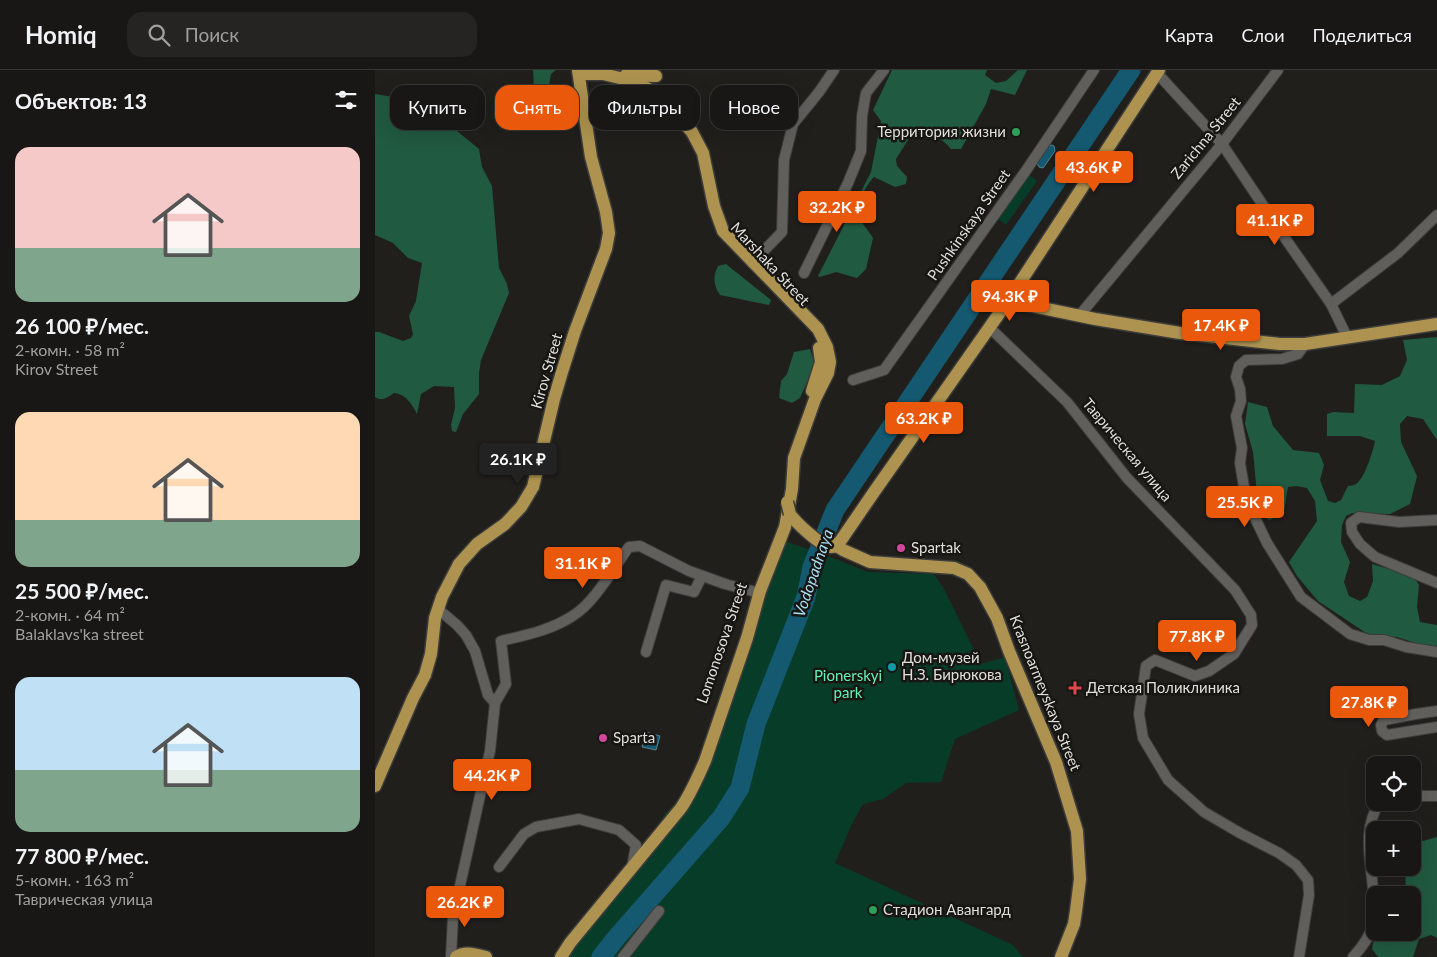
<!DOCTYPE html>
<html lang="ru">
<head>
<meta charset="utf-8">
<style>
  :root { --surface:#181715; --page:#252422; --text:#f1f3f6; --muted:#9f9fa0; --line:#363634; --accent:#ea580c }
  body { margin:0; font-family:Lato,sans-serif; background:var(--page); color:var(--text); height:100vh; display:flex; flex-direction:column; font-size:19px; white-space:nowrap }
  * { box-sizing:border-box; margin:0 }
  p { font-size:16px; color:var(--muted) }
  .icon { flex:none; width:28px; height:28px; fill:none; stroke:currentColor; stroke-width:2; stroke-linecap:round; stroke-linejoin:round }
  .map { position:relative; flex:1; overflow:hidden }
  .sheet { display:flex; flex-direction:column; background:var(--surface); width:375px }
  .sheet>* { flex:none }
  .banner { position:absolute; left:15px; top:15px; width:475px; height:45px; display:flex; gap:10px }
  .tools { position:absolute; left:991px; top:686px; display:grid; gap:10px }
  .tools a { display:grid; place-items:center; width:55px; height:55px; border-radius:10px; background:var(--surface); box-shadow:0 5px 20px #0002,0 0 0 1px var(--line); font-size:25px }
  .price { position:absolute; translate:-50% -42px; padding:0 11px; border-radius:5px; background:var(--accent); color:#fff; font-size:16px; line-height:32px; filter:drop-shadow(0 1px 2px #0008) }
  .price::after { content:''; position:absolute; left:50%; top:30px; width:15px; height:11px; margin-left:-8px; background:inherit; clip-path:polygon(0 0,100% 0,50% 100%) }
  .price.current { background:#222; color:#fff }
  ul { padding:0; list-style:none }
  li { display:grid; align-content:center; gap:10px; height:265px; padding:0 15px }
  li span { display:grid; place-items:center; height:155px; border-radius:15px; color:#555 }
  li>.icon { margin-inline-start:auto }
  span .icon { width:90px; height:90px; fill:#fffc; stroke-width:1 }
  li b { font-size:21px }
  h2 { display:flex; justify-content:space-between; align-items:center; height:60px; padding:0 15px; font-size:21px }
  .pill { padding:0 18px; border-radius:15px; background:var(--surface); box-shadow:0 5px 20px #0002,0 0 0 1px var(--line); font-size:18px; line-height:45px }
  .pill.current { background:var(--accent); color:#fff }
  header { display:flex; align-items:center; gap:30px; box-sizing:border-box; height:70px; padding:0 25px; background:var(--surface); border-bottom:1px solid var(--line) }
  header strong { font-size:24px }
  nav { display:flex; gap:28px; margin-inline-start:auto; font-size:18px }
  .search { width:350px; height:45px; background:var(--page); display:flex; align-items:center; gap:12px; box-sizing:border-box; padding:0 18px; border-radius:15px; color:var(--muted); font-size:19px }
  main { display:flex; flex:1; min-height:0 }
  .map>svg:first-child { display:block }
  .green { fill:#073d28 }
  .forest { fill:#205a40 }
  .water { fill:#145970; stroke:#518190 }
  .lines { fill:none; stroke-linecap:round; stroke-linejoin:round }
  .river { stroke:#145970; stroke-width:19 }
  .minor-casing { stroke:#3d3c3a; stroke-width:12 }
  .major-casing { stroke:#3d3c3a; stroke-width:15 }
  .minor { stroke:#605f5c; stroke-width:10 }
  .major { stroke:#ad934f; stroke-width:12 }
  .major-bridge-casing { stroke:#3d3c3a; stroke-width:15; stroke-linecap:butt }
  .major-bridge { stroke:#ad934f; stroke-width:12 }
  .leisure-dot { fill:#2e9e5b; stroke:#171613; stroke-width:2 }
  .hotel-dot { fill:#d1479c; stroke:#171613; stroke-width:2 }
  .culture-dot { fill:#0f9aa8; stroke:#171613; stroke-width:2 }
  .health-dot { fill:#e0444e; stroke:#171613; stroke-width:2 }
  .labels { text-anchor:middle; stroke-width:5; stroke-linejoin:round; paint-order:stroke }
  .poi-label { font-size:15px; fill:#dfdfdc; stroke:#171613; text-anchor:start }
  .street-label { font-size:15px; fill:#dfdfdc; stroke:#171613 }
  .park-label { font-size:15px; fill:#63f3b3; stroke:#171613 }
  .water-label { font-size:16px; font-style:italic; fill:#a7dbf1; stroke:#171613 }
</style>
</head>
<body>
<header>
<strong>Homiq</strong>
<div class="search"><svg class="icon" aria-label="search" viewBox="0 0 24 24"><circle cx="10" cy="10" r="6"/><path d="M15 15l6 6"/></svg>Поиск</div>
<nav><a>Карта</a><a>Слои</a><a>Поделиться</a></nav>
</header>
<main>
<section class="sheet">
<h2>Объектов: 13<svg class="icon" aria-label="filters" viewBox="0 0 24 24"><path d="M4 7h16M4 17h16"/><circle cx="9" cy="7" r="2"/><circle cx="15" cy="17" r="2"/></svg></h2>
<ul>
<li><span style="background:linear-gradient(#f6c9c9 65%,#7fa58c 0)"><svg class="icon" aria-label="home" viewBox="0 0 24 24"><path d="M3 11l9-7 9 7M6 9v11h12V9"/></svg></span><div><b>26 100 ₽/мес.</b><p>2-комн. · 58 m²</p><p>Kirov Street</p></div></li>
<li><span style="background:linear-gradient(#ffd9b3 70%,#7fa58c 0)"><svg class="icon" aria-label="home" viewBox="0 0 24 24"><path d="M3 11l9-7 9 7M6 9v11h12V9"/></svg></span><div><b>25 500 ₽/мес.</b><p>2-комн. · 64 m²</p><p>Balaklavs'ka street</p></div></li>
<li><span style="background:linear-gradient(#bfe0f5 60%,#7fa58c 0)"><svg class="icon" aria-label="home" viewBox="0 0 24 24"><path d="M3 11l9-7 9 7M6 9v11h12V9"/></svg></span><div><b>77 800 ₽/мес.</b><p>5-комн. · 163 m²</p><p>Таврическая улица</p></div></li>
</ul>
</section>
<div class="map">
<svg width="1062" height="887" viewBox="0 0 1062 887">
  <rect width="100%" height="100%" fill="#201f1c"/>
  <!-- green -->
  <g class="green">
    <polygon points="653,104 662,111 631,155 622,148"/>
    <polygon points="409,471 448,484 493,502 559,504 569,519 606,594 630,587 644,640 580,669 566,712 531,713 508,729 488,734 476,756 460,793 638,875 648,887 186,887 222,830 257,798 290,744 310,724 324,693"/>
  </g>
  <!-- forest -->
  <g class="forest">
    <polygon points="158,0 181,0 176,4 174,16 163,29 159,16"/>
    <path d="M 517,0 L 612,0 L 610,5 L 621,13 L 631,11 L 643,0 L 652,0 L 640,25 L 616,19 L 611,34 L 586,79 L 576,79 C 566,68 558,62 545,57 L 540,59 L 521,89 L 522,96 L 532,107 L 531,114 L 520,117 L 499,107 C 491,115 479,137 484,147 C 487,154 494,161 498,168 L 491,199 L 482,208 L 461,202 L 445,207 L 443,206 L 496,102 L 506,51 L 498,40 Z"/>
    <path d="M 0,24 L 18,27 L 37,48 L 61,60 L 72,59 L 82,61 L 104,79 L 107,97 L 117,116 L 124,198 L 132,214 L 134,223 L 106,290 L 104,303 L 104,324 L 88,344 L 81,362 L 77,361 L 76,355 L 80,338 L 79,317 L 59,316 L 46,324 L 42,344 C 37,334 31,324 19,323 C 13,327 7,332 0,327 L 0,262 L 4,262 L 28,271 L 36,268 L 38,264 L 34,246 L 41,231 L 47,193 L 33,188 L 18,173 L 0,165 Z"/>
    <path d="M 351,194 L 396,230 L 394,235 L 345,225 C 338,215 338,206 343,196 Z"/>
    <path d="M 1062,267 L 1062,370 L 1048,349 L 1032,346 L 1025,354 L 1026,372 L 1042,406 L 1035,434 L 1015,444 L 977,443 L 971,446 L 967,455 L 966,472 L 975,492 L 969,512 L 974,526 L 985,531 L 992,527 L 998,511 L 997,494 L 1038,506 L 1044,515 L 1042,537 L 1045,552 L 1062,555 L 1062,580 L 1022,567 L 994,565 L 943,531 L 922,506 L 914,492 L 942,451 L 940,431 L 932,418 L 921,416 L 913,417 L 909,441 L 895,450 L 889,447 L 883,435 L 878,382 L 870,354 L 873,332 L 892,337 L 898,356 L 918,380 L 944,383 L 949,395 L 945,410 L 953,431 L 960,433 L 966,430 L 973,416 C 976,416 979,415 981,414 C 990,408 998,381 1000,371 L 985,366 L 952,366 L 952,344 L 958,342 L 979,343 L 980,314 L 1007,315 L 1025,306 L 1032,290 L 1028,270 Z"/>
    <polygon points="435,279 440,295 437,305 432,312 425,328 417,333 404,328 406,311 412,304 419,282"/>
    <polygon points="1038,767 1048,771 1062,767 1062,868 1056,865 1044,869 1038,887 1003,887 997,879 1000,863 1038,862 1038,825 1028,825 1031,820 1030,798 1038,798"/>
  </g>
  <!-- water -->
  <g class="water">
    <polygon points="677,75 679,76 680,81 668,98 664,97 662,93 673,76"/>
    <polygon points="271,662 285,666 281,680 267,677"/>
  </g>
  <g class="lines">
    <!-- river -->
    <polyline class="river" points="226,887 241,868 346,748 365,718 381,654 431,527 437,497 460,440 756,0"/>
    <!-- minor casing -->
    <g class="minor-casing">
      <g id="minor">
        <polyline points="782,3 847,74 912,171 956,234 972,267"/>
        <polyline points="377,193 407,162 409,90 418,54 444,22 459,0"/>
        <polyline points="429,203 473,113 486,81 487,46 491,23 509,0"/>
        <polyline points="956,234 1023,183 1062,145"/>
        <polyline points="704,246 847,74 903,0"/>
        <polyline points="615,258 692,332 752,408 860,520 876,545 877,555 859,584 834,601 820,606 780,590 771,596 764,644 768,668 793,710 829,742 865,763 904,783 921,795 933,810 934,825 924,887"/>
        <polyline points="930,274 923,284 907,289 871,290 864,296 861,307 865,319 866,331 861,346 867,378 865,393 871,429 892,473 926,527 975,564 994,570 1009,570 1031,577 1062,582"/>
        <polyline points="478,310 509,300 650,102 719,0"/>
        <polyline points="1062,450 1024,452 984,447 976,453 977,462 985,474 1000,487 1062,513"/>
        <path d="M 63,539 L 82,555 L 91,565 L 100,581 L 113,625 L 120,633 L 131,614 L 126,571 C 151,565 177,560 199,545 C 220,532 239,497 254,477 L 265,476 L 314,501 L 350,514 L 381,522"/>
        <polyline points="271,582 291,515 319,522 327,506"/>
        <polyline points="1062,641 1041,644 1009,650 1006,655 1007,661 1012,665 1062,657"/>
        <polyline points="1038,726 1062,726"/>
        <polyline points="124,797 149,764 161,757 204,749 244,760 261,775 257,797"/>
        <polyline points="76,887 78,847 115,681 120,633"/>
        <polyline points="248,887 284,841"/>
        <path d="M 978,887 C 987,877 995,867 998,854 C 1000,848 999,841 999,835 C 999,801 984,762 1005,732"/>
      </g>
    </g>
    <!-- major casing -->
    <g class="major-casing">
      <g id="major">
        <polyline points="251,5 281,6"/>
        <polyline points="633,231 720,249 805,263 905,274 930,274 1062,254"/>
        <polyline points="437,321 446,292 444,278"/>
        <path d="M 415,444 C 420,452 444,474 454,477 C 457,477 459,477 462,476 L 499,422 L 633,231 L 784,0"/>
        <polyline points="457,473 468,480 495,492 579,498 593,504 605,517 622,548 634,581 681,692 702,761 705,809 701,841 699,854 686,887"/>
        <polyline points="0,716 38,628 50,605 56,584 60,548 67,527 84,494 102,474 130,454 146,437 158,417 179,329 187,302 200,261 231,179 234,163 231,142 216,87 203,0"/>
        <path d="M 81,887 C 90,881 101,884 111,887"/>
        <path d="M 186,887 L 195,873 L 306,738 C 316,723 323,707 330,691 L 372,568 L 385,521 L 410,457 L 417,419 L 419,388 L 440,329 L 453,303 L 455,292 L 452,277 L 443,259 L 348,161 L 339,136 L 328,83 L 317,62 L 286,26 L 261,12 L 228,4 L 204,4"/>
      </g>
    </g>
    <!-- minor -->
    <use href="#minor" class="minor"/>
    <!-- major -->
    <use href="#major" class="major"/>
    <!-- major-bridge casing -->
    <g class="major-bridge-casing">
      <polyline id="major-bridge" points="412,432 415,444"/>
    </g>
    <!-- major-bridge -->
    <use href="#major-bridge" class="major-bridge"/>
  </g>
  <!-- markers -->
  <g class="leisure-dot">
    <circle cx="641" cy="62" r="5"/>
    <circle cx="498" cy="840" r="5"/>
  </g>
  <g class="hotel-dot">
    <circle cx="526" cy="478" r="5"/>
    <circle cx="228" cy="668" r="5"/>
  </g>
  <circle class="culture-dot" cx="517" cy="597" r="5"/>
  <path class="health-dot" d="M697.5 610.5h5v5h5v5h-5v5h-5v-5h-5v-5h5z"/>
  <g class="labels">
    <!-- poi labels -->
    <g class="poi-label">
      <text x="631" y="67" text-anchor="end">Территория жизни</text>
      <text x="536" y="483">Spartak</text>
      <text x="527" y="593">Дом-музей<tspan x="527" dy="17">Н.З. Бирюкова</tspan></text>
      <text x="711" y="623">Детская Поликлиника</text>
      <text x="238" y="673">Sparta</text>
      <text x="508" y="845">Стадион Авангард</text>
    </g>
    <!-- street labels -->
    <g class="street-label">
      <text transform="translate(831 68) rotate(-51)" y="5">Zarichna Street</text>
      <text transform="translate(594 155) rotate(-55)" y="5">Pushkinskaya Street</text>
      <text transform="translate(395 194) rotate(47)" y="5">Marshaka Street</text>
      <text transform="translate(172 301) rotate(-74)" y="5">Kirov Street</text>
      <text transform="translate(752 380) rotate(50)" y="5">Таврическая улица</text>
      <text transform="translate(347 573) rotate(-71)" y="5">Lomonosova Street</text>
      <text transform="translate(670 623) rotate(68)" y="5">Krasnoarmeyskaya Street</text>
    </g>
    <!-- park labels -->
    <g class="park-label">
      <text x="473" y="611">Pionerskyi<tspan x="473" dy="17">park</tspan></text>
    </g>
    <!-- water labels -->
    <g class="water-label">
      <text transform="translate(438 503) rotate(-71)" y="6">Vodopadnaya</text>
    </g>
  </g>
</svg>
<div class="tools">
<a><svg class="icon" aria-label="locate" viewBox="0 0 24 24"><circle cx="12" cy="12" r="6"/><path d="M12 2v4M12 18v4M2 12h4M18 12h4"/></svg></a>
<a>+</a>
<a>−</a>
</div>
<b class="price" style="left:719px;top:123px">43.6K ₽</b>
<b class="price" style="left:462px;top:163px">32.2K ₽</b>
<b class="price" style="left:900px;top:176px">41.1K ₽</b>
<b class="price" style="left:635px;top:252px">94.3K ₽</b>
<b class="price" style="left:846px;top:281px">17.4K ₽</b>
<b class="price" style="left:549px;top:374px">63.2K ₽</b>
<b class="price current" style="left:143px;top:415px">26.1K ₽</b>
<b class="price" style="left:870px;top:458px">25.5K ₽</b>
<b class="price" style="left:208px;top:519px">31.1K ₽</b>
<b class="price" style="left:822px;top:592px">77.8K ₽</b>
<b class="price" style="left:994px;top:658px">27.8K ₽</b>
<b class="price" style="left:117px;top:731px">44.2K ₽</b>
<b class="price" style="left:90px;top:858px">26.2K ₽</b>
<div class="banner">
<a class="pill">Купить</a>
<a class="pill current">Снять</a>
<a class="pill">Фильтры</a>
<a class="pill">Новое</a>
</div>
</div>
</main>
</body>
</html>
